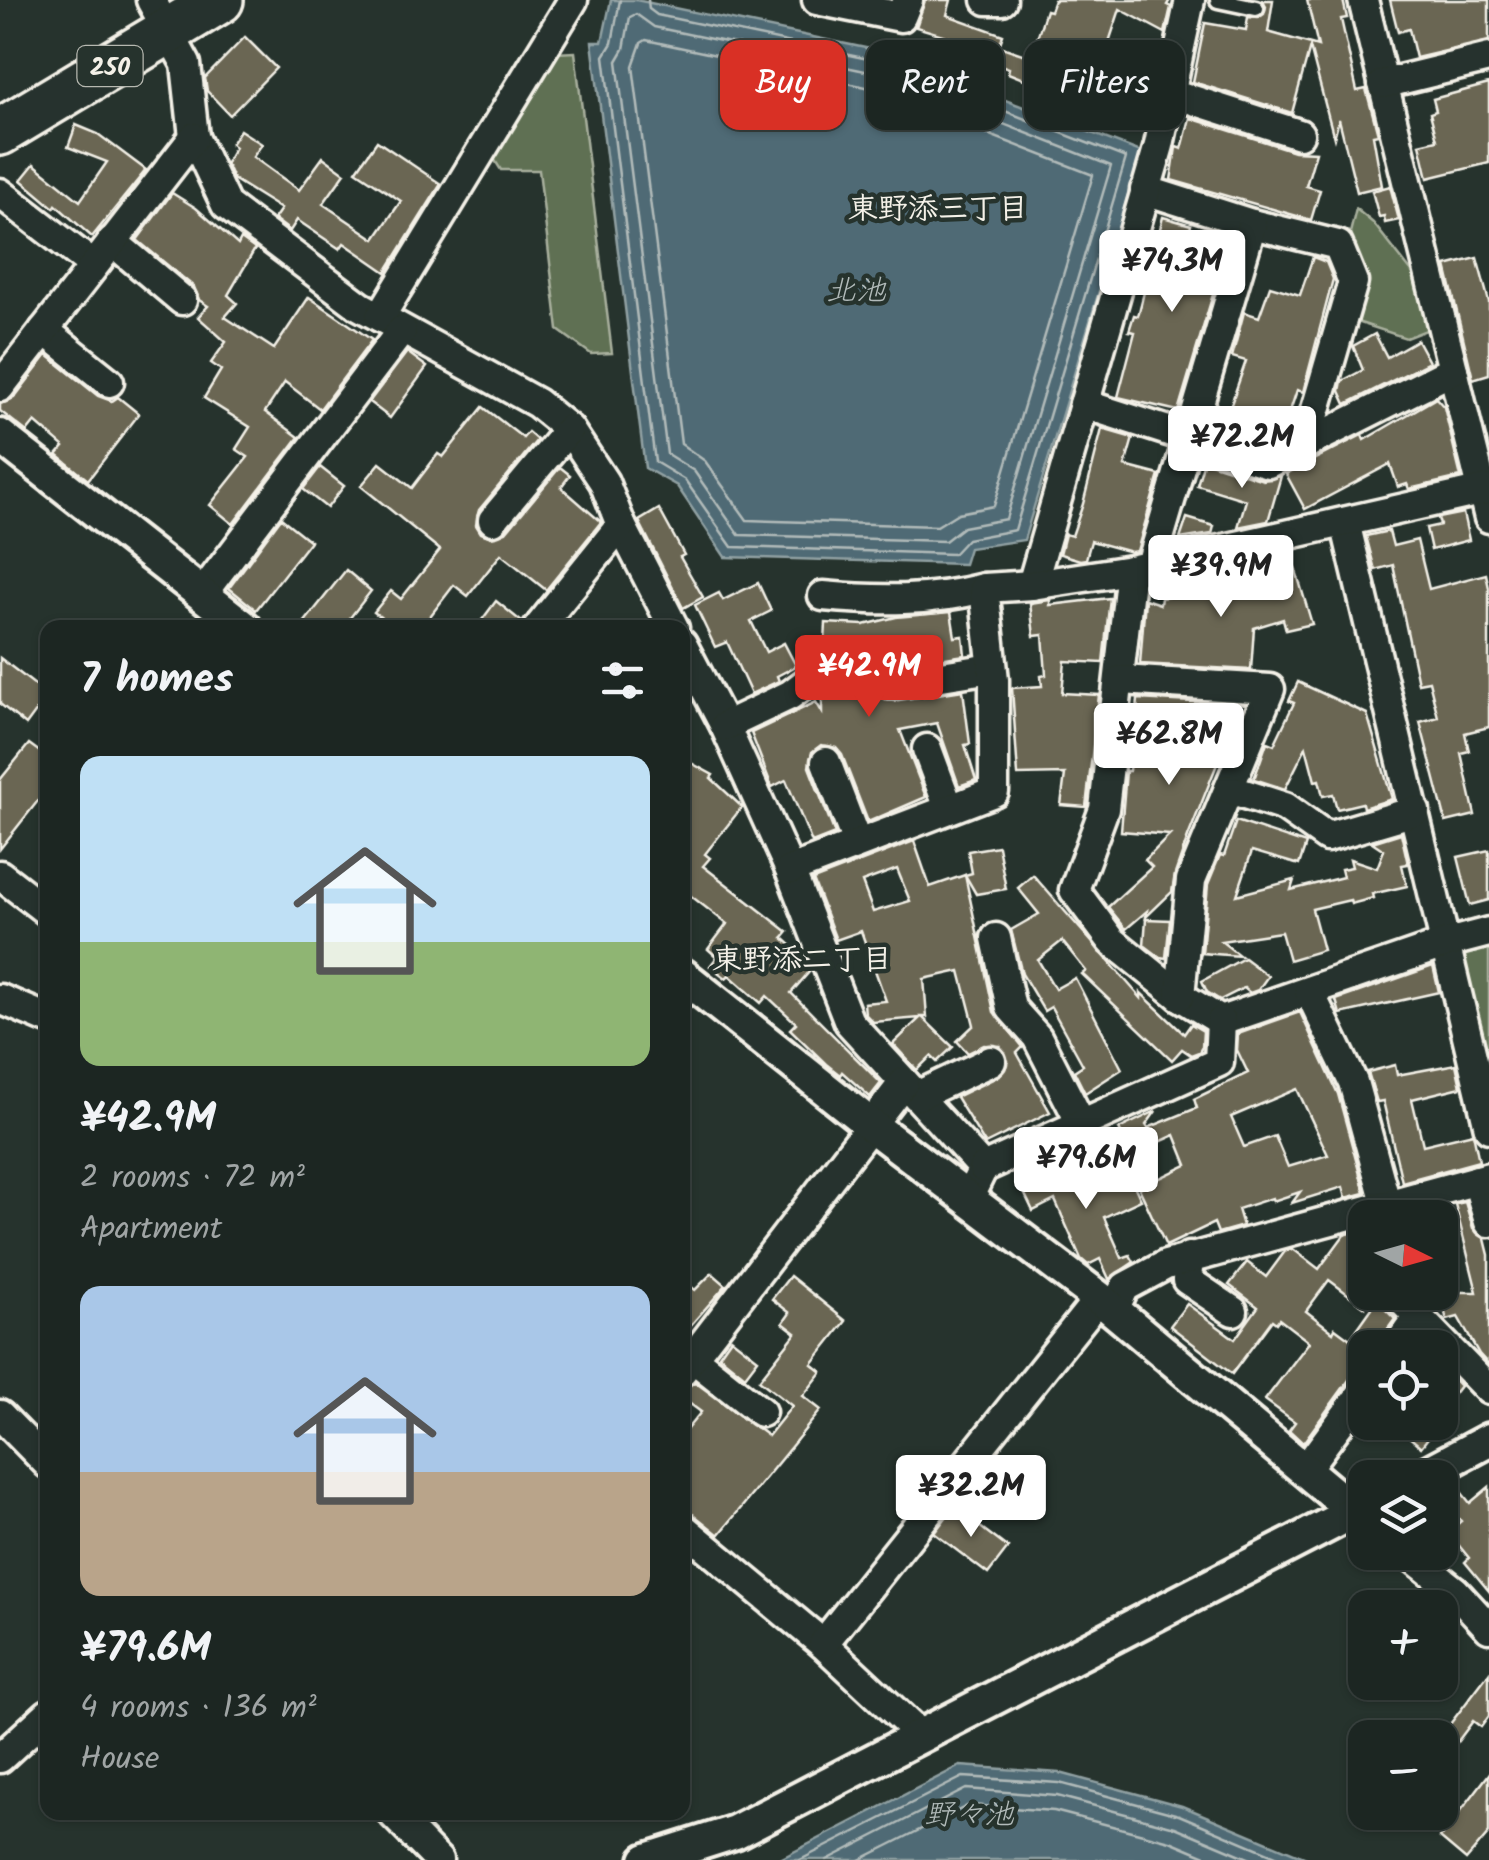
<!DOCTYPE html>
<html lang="en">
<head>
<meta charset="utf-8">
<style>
  :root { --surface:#1c2622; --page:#252e2a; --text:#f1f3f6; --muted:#a0a5a5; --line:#3a4340; --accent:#d93025 }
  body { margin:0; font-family:Kalam,"Klee One",sans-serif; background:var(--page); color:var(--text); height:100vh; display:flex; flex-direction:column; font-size:38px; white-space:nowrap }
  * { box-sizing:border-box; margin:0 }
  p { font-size:32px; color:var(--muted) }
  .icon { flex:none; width:55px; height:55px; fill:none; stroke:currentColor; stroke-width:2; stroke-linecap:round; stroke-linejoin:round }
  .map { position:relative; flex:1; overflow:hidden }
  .drawer { position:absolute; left:40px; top:620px; width:650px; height:1200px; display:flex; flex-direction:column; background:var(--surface); border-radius:20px; box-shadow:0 2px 8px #0004,0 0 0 2px var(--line) }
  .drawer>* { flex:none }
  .hud { position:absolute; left:720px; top:40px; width:618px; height:90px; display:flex; gap:20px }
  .needle { width:65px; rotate:95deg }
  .buttons { position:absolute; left:1348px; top:1200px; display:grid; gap:20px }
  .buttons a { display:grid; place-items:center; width:110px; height:110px; border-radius:20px; background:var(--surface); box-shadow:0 2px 8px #0004,0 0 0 2px var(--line); font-size:50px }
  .price { position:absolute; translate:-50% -85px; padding:0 22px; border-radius:10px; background:#fff; color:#222; font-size:32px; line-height:65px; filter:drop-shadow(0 2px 5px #0008) }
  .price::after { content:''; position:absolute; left:50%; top:60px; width:30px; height:22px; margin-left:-15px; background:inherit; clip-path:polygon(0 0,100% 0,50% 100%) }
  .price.current { background:var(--accent); color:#fff }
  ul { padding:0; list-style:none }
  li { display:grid; align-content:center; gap:20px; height:530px; padding:0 40px }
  li span { display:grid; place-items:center; height:310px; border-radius:20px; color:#555 }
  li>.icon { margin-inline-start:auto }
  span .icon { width:180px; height:180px; fill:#fffc; stroke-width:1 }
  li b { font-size:42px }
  h2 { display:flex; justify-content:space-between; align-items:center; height:120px; padding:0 40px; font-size:42px }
  .chip { padding:0 35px; border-radius:20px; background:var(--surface); box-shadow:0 2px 8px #0004,0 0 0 2px var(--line); font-size:35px; line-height:90px }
  .chip.current { background:var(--accent); color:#fff }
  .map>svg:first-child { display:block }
  .green { fill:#5e7053; stroke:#a9b09e; stroke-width:2.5 }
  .water { fill:#4f6b75; stroke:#91a1a3; stroke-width:2.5 }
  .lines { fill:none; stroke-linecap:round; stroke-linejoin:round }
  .shore { stroke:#b2bbba; stroke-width:2.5 }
  .building { fill:#6a6653; stroke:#f4f1e8; stroke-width:2.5; fill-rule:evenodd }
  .service-casing { stroke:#f4f1e8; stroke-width:21 }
  .minor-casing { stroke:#f4f1e8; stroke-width:35 }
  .tertiary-casing { stroke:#f4f1e8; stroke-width:40 }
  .trunk-casing { stroke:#f4f1e8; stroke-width:52 }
  .service { stroke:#26332d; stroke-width:14 }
  .minor { stroke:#26332d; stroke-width:28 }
  .tertiary { stroke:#26332d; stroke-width:32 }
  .trunk { stroke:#26332d; stroke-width:45 }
  .labels { text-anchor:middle; stroke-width:9; stroke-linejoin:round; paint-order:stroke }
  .shield { fill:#26332d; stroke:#b6b8b0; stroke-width:2.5 }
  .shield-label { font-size:25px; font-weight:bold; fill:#f4f1e8 }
  .neighbourhood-label { font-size:30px; font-weight:bold; fill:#f4f1e8; stroke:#26332d }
  .water-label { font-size:30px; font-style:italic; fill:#b2bbba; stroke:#26332d }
</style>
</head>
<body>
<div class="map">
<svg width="1489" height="1860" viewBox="0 0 1489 1860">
  <rect width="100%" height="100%" fill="#26332d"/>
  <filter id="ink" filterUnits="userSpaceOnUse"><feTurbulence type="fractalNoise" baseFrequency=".01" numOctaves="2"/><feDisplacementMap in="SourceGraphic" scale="20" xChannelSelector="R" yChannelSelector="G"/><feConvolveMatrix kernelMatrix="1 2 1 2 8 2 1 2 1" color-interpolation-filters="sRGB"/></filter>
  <g filter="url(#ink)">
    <!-- green -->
    <g class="green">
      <polygon points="575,52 612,353 591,354 558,330 539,170 501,170 494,159 555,53"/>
      <polygon points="1356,209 1373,223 1423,286 1434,327 1406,338 1351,320 1347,245"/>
      <polygon points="1489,941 1489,1087 1458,958 1464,947"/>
    </g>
    <!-- water -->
    <g class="water">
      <polygon points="611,0 636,0 875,50 1141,152 1024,540 969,548 964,564 725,557 677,486 645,468 592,42 602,42"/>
      <polygon points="960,1766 1060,1773 1182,1806 1311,1860 778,1860"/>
    </g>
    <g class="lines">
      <!-- shore -->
      <g class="shore">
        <polyline points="620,0 612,43 604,56 655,462 685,480 732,547 953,554 967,539 1015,530 1126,158 873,60 657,15 649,9 648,0"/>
        <polygon points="636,14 654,27 870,72 1111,166 1006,519 963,527 945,541 739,535 694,471 667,454 617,61 624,49 630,17"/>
        <polygon points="646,40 866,87 1093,175 994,506 958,513 937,526 747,520 705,461 681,444 633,66 641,43"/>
        <polyline points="800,1860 963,1777 1059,1783 1179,1815 1285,1860"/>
        <polyline points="827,1860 966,1789 1057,1796 1175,1827 1253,1860"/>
        <polyline points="860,1860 969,1805 1054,1811 1170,1841 1215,1860"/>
      </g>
    </g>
    <!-- building -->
    <g class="building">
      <polygon points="925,0 951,0 947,15 1003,35 999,46 1031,57 1046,10 1050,11 1054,0 1170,0 1167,5 1171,7 1165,33 1120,9 1088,105 1008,73 1009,68 950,47 953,38 916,27"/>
      <polygon points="1263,0 1273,0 1268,32 1318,46 1307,0 1343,0 1347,18 1341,19 1357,91 1366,89 1378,134 1373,135 1382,186 1357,192 1339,119 1334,138 1310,47 1292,113 1193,82 1205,23 1246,30 1248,17 1258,18 1264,14 1266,6"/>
      <polygon points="1390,0 1489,0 1489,41 1416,58 1409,29 1398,32"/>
      <polygon points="245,37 276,68 230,115 207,91 205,78"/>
      <polygon points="1141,49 1160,59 1155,78 1133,66"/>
      <polygon points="1489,84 1489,163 1428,178 1420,144 1437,140 1430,113 1436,111 1433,99"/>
      <polygon points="1190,118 1294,151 1316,152 1306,186 1320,190 1311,220 1171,180 1176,147 1182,149"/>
      <polygon points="76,125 98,134 146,170 92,237 56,205 54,208 21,180 34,164 80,201 107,162 68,147"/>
      <polygon points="240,130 262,144 253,157 299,190 323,157 345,173 323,204 375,239 401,201 356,171 377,141 441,184 386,272 344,243 340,249 297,220 290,231 274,219 281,209 233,179 226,163 235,147 231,144"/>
      <polygon points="1390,186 1399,220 1385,223 1384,216 1379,217 1372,191"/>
      <polygon points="172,193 196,208 238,245 241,239 255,249 228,295 237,303 225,317 274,349 309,297 372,340 320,409 285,382 265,412 299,437 233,524 210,505 248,457 236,449 250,427 204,398 221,370 211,363 226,342 198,317 208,306 199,300 194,287 137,240"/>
      <polygon points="1163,217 1191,225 1190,230 1229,241 1178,411 1118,397 1135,332 1129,331 1134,315 1138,316"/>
      <polygon points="1313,257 1326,262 1333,279 1303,392 1297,390 1286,423 1292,425 1290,432 1268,443 1222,430 1246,361 1232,357 1244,312 1259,317 1270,286 1300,295"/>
      <polygon points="1477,258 1489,302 1489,374 1473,379 1446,266"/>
      <polygon points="1375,334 1387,357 1417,340 1429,362 1346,404 1340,391 1342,381 1363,370 1353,346"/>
      <polygon points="407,352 427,367 390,418 369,402"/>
      <polygon points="47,355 98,396 112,401 118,397 139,414 88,480 57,455 64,447 35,422 27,432 0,411 0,404 14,398"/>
      <polygon points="1436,398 1444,407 1461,477 1409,489 1407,484 1398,487 1390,464 1305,509 1286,474 1362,435 1364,440"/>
      <polygon points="483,407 523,438 528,432 537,440 479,510 476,525 481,533 491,537 506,532 560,467 570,475 561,487 601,522 546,590 501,554 468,596 454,585 421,628 394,628 374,612 391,591 401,599 440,550 361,486 380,463 412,488 438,454 443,457"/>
      <polygon points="1102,429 1133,438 1125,466 1159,475 1137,551 1131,552 1091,541 1086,559 1080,560 1060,554 1065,534 1072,536 1083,504"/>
      <polygon points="1204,461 1263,480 1281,476 1268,521 1238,527 1246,500 1197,485"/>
      <polygon points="320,467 344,486 327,508 303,489"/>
      <polygon points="659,509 684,555 680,557 703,597 683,608 639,521"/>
      <polygon points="1463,513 1469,540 1431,550 1426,528 1440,525 1438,518"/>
      <polygon points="281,518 310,541 256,610 229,588"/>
      <polygon points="1187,518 1214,526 1212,534 1180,539"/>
      <polygon points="1389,531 1393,546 1417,540 1429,589 1486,574 1489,588 1489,727 1465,733 1469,751 1461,753 1475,815 1446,822 1420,722 1438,717 1429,681 1418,683 1393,565 1375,570 1366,536"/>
      <polygon points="1294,564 1312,624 1286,630 1283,619 1254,628 1251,670 1140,664 1145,599 1160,604 1161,598 1223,589 1219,574 1241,569 1243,578"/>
      <polygon points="346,570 371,591 342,628 300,628"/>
      <polygon points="758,583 771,611 751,621 766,652 784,643 796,666 777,676 779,681 751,694 727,642 715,647 695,605 719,593 723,600"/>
      <polygon points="1110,598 1103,663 1065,661 1062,693 1099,695 1086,807 1061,805 1065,774 1018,775 1012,688 1042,686 1041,676 1046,675 1043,635 1034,636 1030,603 1050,600 1050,605"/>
      <polygon points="496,601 522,622 521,628 476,628"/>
      <polygon points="951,612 955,637 963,636 965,655 887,667 875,677 874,686 878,696 893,701 963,690 970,744 965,745 976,780 959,786 937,723 900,730 926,797 868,822 842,755 836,748 821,745 812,752 809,767 835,834 812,843 786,780 772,787 751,733 816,702 822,712 822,700 829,697 825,690 831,676 824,663 826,623 864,625 896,617"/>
      <polygon points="0,658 48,695 26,725 0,704"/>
      <polygon points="1298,682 1367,714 1392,799 1363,808 1362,803 1337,809 1333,794 1323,796 1319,780 1315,781 1306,747 1285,789 1254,779 1267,742 1274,745 1294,703 1289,701"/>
      <polygon points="1138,699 1230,704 1243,709 1230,740 1227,739 1188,837 1175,874 1172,892 1146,917 1147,911 1126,929 1108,907 1152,867 1145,860 1170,835 1121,831 1126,771 1129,771 1132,739 1135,740"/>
      <polygon points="29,744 48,758 48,788 0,849 0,780"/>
      <polygon points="682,758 713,775 711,778 742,807 705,854 710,858 703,866 788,932 783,938 806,959 810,971 791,993 881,1083 870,1097 842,1072 840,1075 826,1064 790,1029 796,1023 767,996 761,1003 729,975 726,978 710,966 717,957 708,949 727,924 682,889"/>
      <polygon points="1236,821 1306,844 1299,865 1252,851 1237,895 1294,880 1291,890 1343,877 1341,869 1352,867 1350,859 1377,868 1384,850 1372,842 1401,833 1408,864 1402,865 1407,886 1372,894 1373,898 1351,904 1350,900 1312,909 1323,950 1289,960 1281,932 1221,941 1240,956 1202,953 1208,884 1220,855 1224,856"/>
      <path d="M 914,841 L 930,887 L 965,875 L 994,1012 L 1023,1047 L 1017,1053 L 1050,1112 L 985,1144 L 956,1097 L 999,1076 L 1008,1061 L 1000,1046 L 984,1045 L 968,1053 L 957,1041 L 974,1025 L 960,971 L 924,979 L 927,1017 L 922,1017 L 953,1047 L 937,1062 L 931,1056 L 917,1070 L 893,1044 L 920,1018 L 873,1022 L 865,1014 L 864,1003 L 886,1001 L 861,931 L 836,940 L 813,880 ZM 897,869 L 910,901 L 873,912 L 862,882 Z"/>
      <polygon points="998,846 1006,889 976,894 965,875 972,873 968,851"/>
      <polygon points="1489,850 1489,900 1470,905 1458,857"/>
      <polygon points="1033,875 1141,998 1141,993 1184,1034 1191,1024 1203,1031 1202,1047 1199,1052 1191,1055 1182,1049 1172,1060 1082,974 1086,971 1062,941 1038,960 1055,989 1075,978 1122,1069 1085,1093 1074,1071 1083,1065 1051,1007 1044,1011 1022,974 1011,930 1039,914 1018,888"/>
      <polygon points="1146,919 1170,920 1166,958 1160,957 1144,945"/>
      <polygon points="1244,958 1268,976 1258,990 1250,993 1244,988 1220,1000 1207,992 1202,981"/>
      <polygon points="1433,966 1439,992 1340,1014 1336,1000"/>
      <path d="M 1300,1012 L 1338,1094 L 1365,1193 L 1346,1198 L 1343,1187 L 1292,1203 L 1300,1192 L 1273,1201 L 1272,1198 L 1238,1209 L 1243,1226 L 1218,1233 L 1214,1223 L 1166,1246 L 1139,1188 L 1187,1165 L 1175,1135 L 1131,1155 L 1119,1129 L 1156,1111 L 1146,1125 L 1148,1128 L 1197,1108 L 1194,1099 L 1248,1073 L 1237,1050 L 1238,1034 ZM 1297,1089 L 1328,1155 L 1288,1167 L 1275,1136 L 1244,1147 L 1231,1117 Z"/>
      <polygon points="1456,1064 1461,1087 1412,1099 1423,1145 1473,1133 1479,1161 1402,1182 1383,1101 1377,1102 1368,1072 1395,1065 1397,1075"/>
      <polygon points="1065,1160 1082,1197 1112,1183 1108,1175 1125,1167 1141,1200 1104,1217 1122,1258 1130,1255 1134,1262 1109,1279 1100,1259 1088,1265 1081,1259 1055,1200 1033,1211 1020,1184"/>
      <polygon points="1465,1202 1473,1228 1485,1239 1489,1255 1489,1365 1479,1354 1458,1317 1447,1320 1439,1292 1477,1292 1455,1204"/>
      <polygon points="1351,1233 1363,1242 1351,1258 1365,1269 1365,1307 1329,1280 1306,1311 1333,1332 1335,1328 1350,1339 1377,1301 1395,1319 1374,1348 1365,1348 1365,1358 1303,1443 1289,1430 1295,1422 1265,1400 1309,1342 1279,1319 1276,1323 1272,1320 1232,1374 1170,1326 1187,1304 1235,1339 1258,1307 1229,1285 1247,1262 1266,1277 1286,1250 1293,1249 1319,1269 1344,1235"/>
      <polygon points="712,1273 726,1285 682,1335 682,1279 695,1290"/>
      <polygon points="790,1276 846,1321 812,1364 822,1372 803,1396 821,1410 719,1535 693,1514 682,1510 682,1435 701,1412 682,1398 682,1388 695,1382 768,1436 792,1406 759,1380 796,1333 783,1323 790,1313 772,1299"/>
      <polygon points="731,1338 758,1359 745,1376 719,1355"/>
      <polygon points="1446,1371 1460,1386 1440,1412 1440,1379"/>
      <polygon points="1417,1422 1440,1422 1421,1447 1407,1435"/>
      <polygon points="1489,1487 1489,1591 1465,1562 1469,1558 1448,1532 1461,1521 1447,1505 1462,1493 1470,1503"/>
      <polygon points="954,1507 1008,1548 988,1574 934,1533"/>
      <polygon points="1489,1673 1489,1716 1481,1727 1473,1721 1440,1765 1440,1722 1447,1728"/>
      <polygon points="1489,1774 1489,1833 1466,1860 1440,1838"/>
    </g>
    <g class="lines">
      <!-- service casing -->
      <g class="service-casing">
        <polyline id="service" points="1218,0 1256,8"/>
      </g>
      <!-- minor casing -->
      <g class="minor-casing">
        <g id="minor">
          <polyline points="151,0 186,64 194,137 226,205 360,306 537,403 569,429 604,482 621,525 674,628"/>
          <polyline points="817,0 901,17 908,0"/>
          <polyline points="987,0 1002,0"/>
          <polyline points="1363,0 1489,518"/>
          <polyline points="1383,84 1489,58"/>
          <polyline points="1171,93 1299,134"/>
          <polyline points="1145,190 1252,224 1338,245 1353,282 1306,444"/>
          <polyline points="0,193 93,265"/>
          <polyline points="112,241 182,300"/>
          <polyline points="380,317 573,0"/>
          <polyline points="44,330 109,382"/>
          <polyline points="0,387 194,137"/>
          <polyline points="1084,404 1268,463 1453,370"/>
          <polyline points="493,520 569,429"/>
          <polyline points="1345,522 1489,1128"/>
          <polyline points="1151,565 1252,224"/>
          <polyline points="1131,570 1104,809 1074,890 1112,941 1180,996 1221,1021 1447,943 1489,932"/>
          <polyline points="1032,585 1159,145 1190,0"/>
          <polyline points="202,594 402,330"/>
          <path d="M 823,596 C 878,601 929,602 984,588"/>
          <polyline points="538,628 621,525"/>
          <polyline points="682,644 725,726 790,870 849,1022 983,1168 968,1199"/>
          <polyline points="1121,680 1270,689 1191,880 1180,996"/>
          <polyline points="891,684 992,668"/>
          <polyline points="725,726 790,695 814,677"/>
          <polyline points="927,749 949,808"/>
          <polyline points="826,762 857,843"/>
          <polyline points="1229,789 1285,807 1327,837 1415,811"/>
          <polyline points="790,870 994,792 994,680 984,588 1032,585 1131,570 1489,489"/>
          <polyline points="0,875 48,912"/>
          <polyline points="996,938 1011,1008 1037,1037 1081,1123"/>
          <polyline points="1309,991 1353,1082 1386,1203"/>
          <polyline points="0,999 48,1019"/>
          <polyline points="917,1096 991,1061"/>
          <polyline points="983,1168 1219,1062 1221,1021"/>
          <polyline points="1477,1180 1489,1222"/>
          <polyline points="1189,1257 1187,1280 1233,1311"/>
          <polyline points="1394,1292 1489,1390"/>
          <polyline points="1113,1311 1125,1287 1166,1265 1489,1177"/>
          <polyline points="1396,1348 1418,1317"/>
          <polyline points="693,1358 761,1412"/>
          <polyline points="682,1371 904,1082"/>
          <polyline points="0,1415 48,1464"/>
          <polyline points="1304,1471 1365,1389"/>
          <polyline points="682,1527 823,1644 920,1735"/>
          <polyline points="1406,1552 1455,1591 1489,1628"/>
          <polyline points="823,1644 1099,1298"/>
          <polyline points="0,1758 48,1714"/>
          <polyline points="391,1812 438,1860"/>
        </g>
      </g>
      <!-- tertiary casing -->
      <g class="tertiary-casing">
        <g id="tertiary">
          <polyline points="0,436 245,628"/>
          <polyline points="682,975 872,1126 1099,1298 1355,1512"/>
          <polyline points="1418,1478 1489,1440"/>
          <polyline points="647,1860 735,1832 1365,1506"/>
        </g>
      </g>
      <!-- trunk casing -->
      <g class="trunk-casing">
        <polyline id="trunk" points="0,132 220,0"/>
      </g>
      <!-- service -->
      <use href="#service" class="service"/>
      <!-- minor -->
      <use href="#minor" class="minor"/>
      <!-- tertiary -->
      <use href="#tertiary" class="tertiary"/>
      <!-- trunk -->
      <use href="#trunk" class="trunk"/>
    </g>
  </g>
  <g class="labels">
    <!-- shield labels -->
    <rect class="shield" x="77.5" y="46" width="65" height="40" rx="8"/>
    <g class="shield-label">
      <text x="110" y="75">250</text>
    </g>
    <!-- neighbourhood labels -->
    <g class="neighbourhood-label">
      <text x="938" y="218">東野添三丁目</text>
      <text x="802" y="969">東野添二丁目</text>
    </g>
    <!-- water labels -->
    <g class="water-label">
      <text x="856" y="300">北池</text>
      <text x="969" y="1824">野々池</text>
    </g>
  </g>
</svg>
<div class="buttons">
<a><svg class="needle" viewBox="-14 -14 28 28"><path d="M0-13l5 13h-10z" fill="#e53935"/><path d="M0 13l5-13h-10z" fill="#a0a5a5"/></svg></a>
<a><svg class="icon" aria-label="locate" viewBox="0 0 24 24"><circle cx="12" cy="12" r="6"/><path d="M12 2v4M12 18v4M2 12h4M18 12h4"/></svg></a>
<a><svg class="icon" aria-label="layers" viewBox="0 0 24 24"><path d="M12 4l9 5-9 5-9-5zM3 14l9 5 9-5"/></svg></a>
<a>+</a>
<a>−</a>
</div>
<b class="price" style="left:1172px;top:315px">¥74.3M</b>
<b class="price" style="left:1242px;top:491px">¥72.2M</b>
<b class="price" style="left:1221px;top:620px">¥39.9M</b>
<b class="price current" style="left:869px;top:720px">¥42.9M</b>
<b class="price" style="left:1169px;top:788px">¥62.8M</b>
<b class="price" style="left:1086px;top:1212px">¥79.6M</b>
<b class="price" style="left:971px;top:1540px">¥32.2M</b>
<div class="hud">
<a class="chip current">Buy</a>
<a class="chip">Rent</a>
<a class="chip">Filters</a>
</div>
<section class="drawer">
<h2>7 homes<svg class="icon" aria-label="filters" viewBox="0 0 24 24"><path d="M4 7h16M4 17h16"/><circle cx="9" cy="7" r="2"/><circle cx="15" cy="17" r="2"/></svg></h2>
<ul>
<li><span style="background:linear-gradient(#bfe0f5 60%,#8fb573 0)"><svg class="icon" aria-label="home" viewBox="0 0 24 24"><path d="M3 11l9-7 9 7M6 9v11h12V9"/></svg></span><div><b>¥42.9M</b><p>2 rooms · 72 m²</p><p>Apartment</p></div></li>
<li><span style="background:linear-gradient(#a9c7e8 60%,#b9a48a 0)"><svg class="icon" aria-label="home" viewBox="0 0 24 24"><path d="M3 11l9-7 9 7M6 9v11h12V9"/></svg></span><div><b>¥79.6M</b><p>4 rooms · 136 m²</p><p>House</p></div></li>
</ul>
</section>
</div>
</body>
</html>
